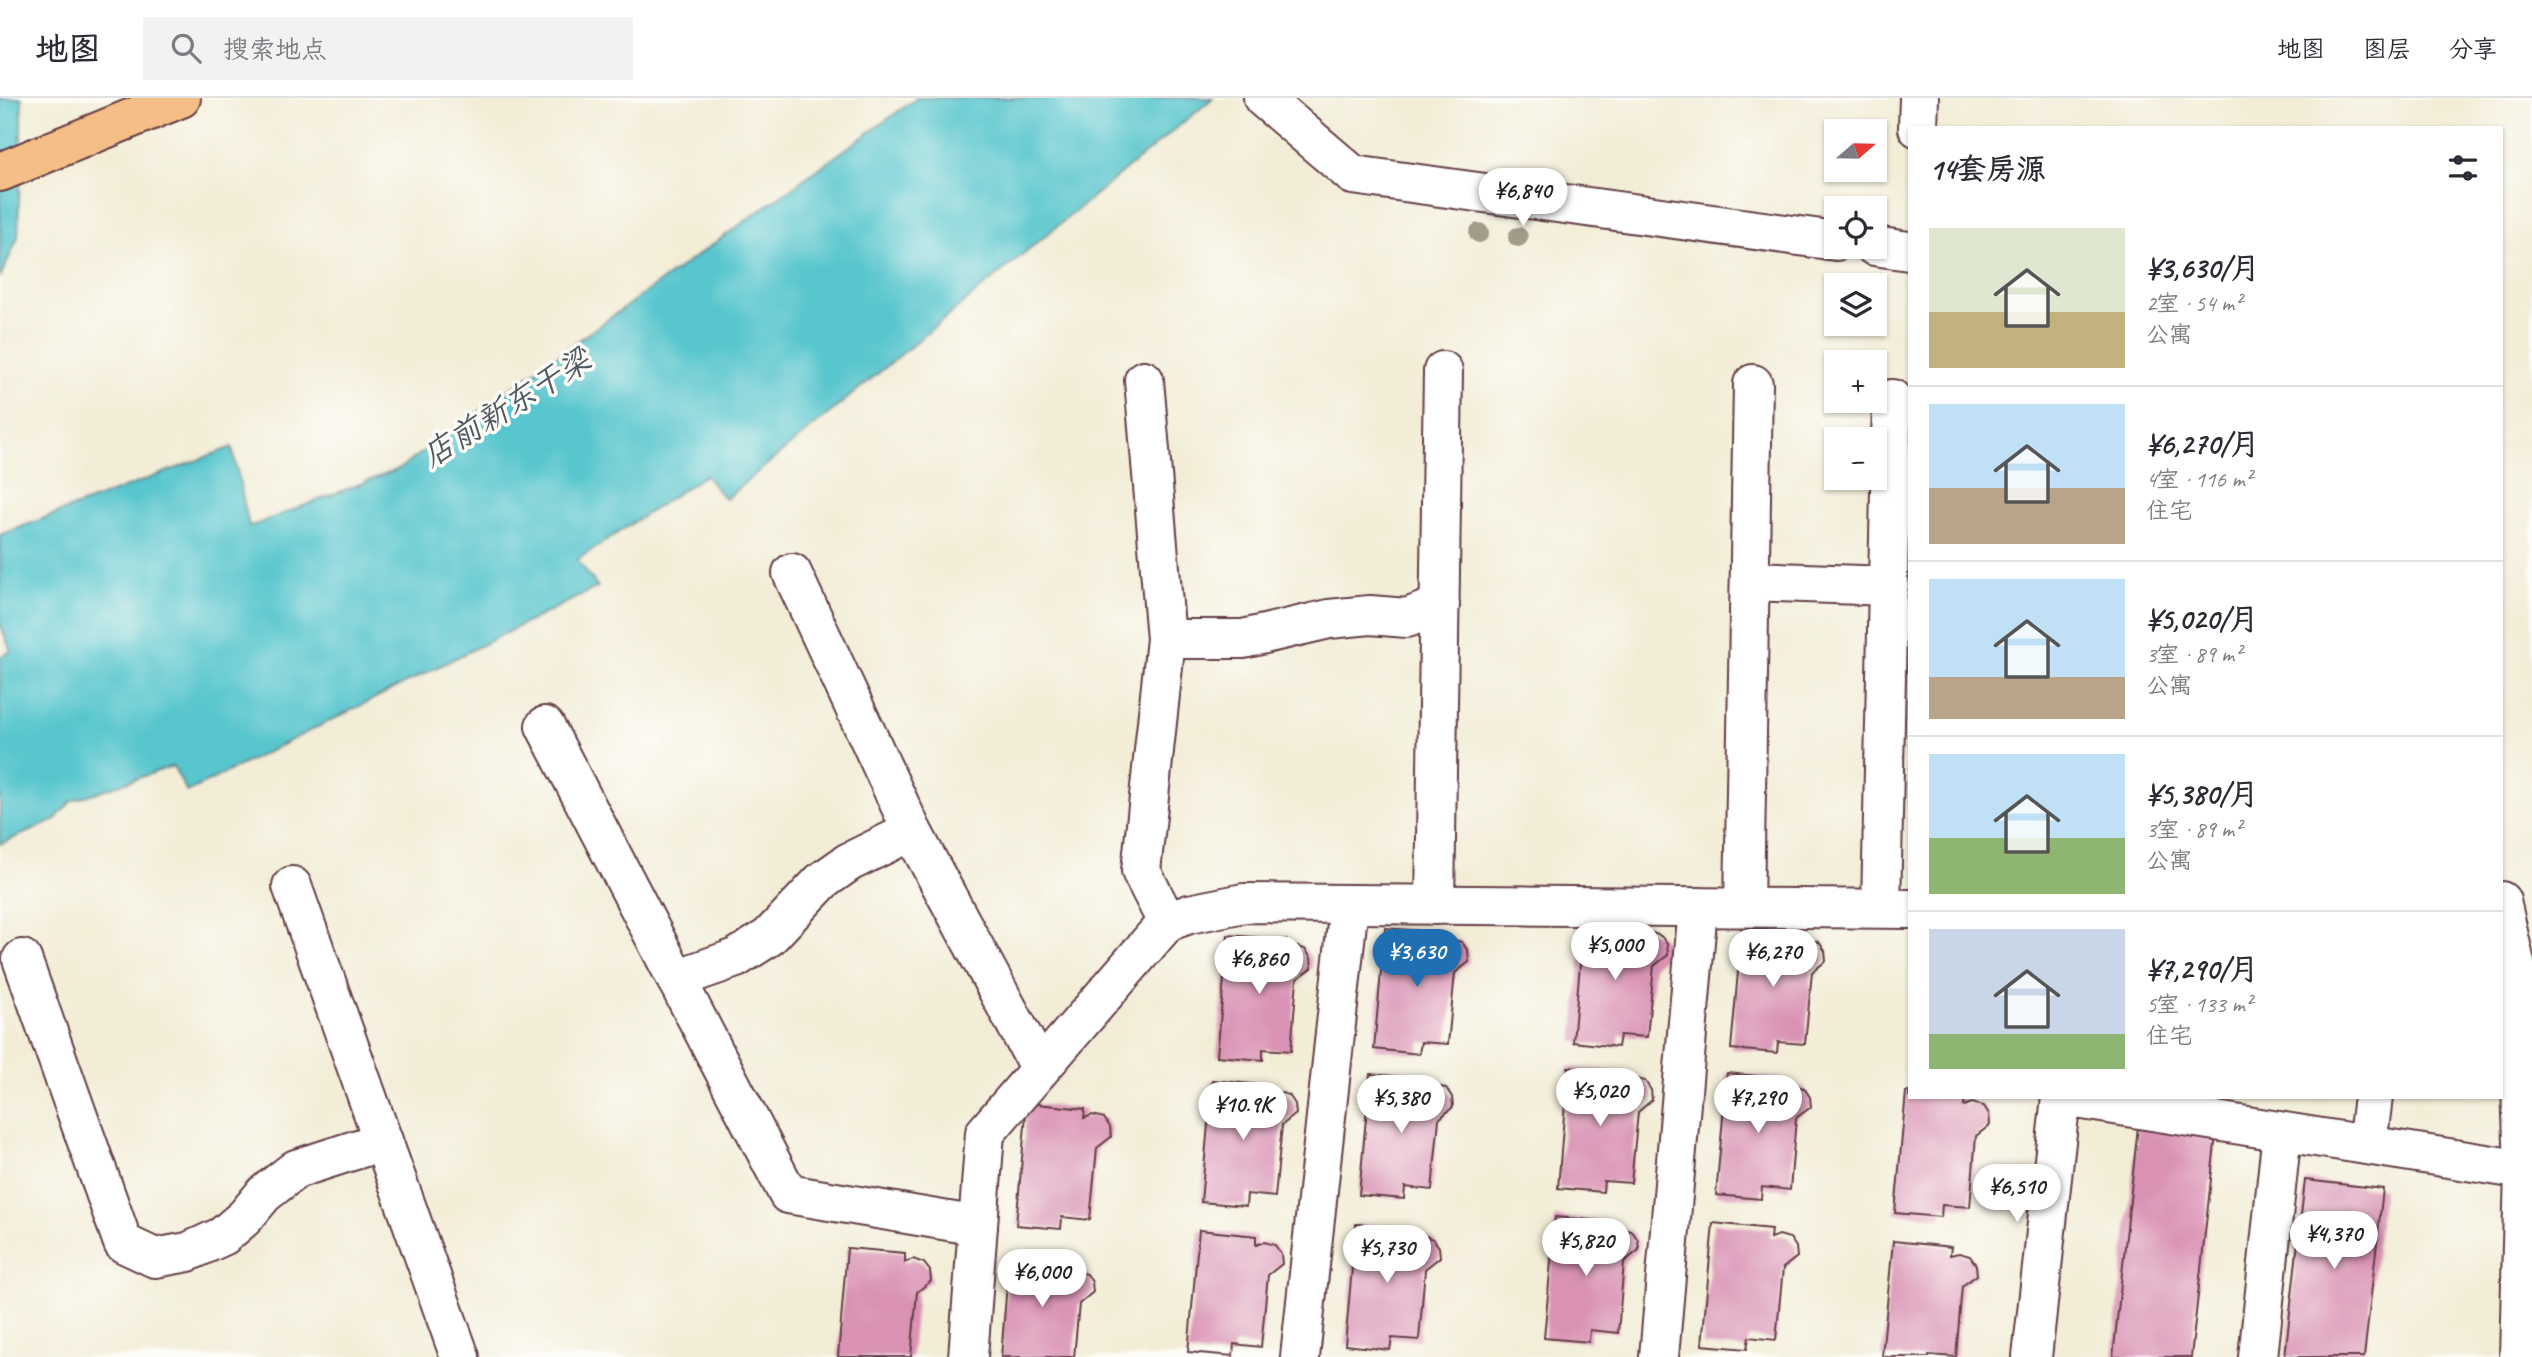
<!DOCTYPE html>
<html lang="zh">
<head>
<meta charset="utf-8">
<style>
  :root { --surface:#fff; --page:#f2f2f3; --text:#2b2b33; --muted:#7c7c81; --line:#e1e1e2; --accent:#1f6fb2 }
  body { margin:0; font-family:Caveat,"LXGW WenKai TC",sans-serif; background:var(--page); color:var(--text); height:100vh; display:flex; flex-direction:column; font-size:26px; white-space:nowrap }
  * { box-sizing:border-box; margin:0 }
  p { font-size:23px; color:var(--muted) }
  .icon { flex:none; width:38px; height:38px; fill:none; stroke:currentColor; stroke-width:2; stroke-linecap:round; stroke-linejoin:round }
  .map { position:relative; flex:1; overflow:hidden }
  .side { position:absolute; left:1908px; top:28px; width:595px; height:973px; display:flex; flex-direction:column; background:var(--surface); border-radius:0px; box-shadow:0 2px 5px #0004 }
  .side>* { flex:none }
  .needle { width:46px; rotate:70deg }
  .fabs { position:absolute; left:1824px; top:21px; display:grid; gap:14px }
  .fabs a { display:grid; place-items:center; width:63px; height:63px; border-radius:0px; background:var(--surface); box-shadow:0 2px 5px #0004; font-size:35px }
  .price { position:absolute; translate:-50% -60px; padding:0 16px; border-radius:24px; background:#fff; color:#222; font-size:23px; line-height:46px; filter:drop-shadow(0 2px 4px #0008) }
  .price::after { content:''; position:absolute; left:50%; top:42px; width:21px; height:16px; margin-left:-10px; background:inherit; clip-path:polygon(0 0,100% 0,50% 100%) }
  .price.selected { background:var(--accent); color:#fff }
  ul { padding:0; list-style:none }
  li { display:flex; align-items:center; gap:21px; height:175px; padding:0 21px }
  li+li { border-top:2px solid var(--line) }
  li span { display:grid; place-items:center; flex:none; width:196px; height:140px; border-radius:0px; color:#555 }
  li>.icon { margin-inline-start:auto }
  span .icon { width:84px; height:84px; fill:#fffc; stroke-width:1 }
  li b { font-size:30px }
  h2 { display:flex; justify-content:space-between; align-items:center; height:84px; padding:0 21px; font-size:30px }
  header { display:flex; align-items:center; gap:42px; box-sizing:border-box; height:98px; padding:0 35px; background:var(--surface); border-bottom:2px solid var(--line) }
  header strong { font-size:33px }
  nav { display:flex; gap:38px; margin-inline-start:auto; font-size:24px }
  .search { width:490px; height:63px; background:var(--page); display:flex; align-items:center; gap:18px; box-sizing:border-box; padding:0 24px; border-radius:0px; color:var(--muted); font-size:26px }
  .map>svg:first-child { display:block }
  .water { fill:#58c6ce; stroke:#51727c; stroke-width:2 }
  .building { fill:#d992b4 }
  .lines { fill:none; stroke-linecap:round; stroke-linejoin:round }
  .minor-casing { stroke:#633e45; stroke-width:42 }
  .highway-casing { stroke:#633e45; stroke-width:42 }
  .minor { stroke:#fff; stroke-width:38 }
  .highway { stroke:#f6be87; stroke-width:38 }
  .tree { fill:#a09c89 }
  .labels { text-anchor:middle; stroke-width:7; stroke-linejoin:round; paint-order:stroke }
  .water-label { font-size:32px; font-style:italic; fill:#4f5964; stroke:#fdfcf7 }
</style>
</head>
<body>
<header>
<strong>地图</strong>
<div class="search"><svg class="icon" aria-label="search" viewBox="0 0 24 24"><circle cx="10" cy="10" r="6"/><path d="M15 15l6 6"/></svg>搜索地点</div>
<nav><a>地图</a><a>图层</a><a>分享</a></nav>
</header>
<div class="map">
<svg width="2532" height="1259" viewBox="0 0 2532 1259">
  <rect width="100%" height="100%" fill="#fdfcf7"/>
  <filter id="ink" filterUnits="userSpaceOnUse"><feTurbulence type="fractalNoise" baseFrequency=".0143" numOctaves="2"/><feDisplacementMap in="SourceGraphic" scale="14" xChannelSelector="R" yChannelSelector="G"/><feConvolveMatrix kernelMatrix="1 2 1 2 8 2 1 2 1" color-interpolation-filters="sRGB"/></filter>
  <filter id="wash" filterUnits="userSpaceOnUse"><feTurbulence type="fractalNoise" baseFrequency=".00686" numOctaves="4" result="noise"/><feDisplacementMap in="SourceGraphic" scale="28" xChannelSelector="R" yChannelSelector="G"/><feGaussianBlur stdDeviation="1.57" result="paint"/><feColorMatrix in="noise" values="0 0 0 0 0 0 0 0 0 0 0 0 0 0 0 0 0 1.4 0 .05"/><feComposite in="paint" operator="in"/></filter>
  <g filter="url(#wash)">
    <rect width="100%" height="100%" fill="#f3edd7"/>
    <!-- water -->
    <g class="water">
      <polygon points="0,0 22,0 18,139 0,180"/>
      <polygon points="917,0 1213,0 725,401 705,377 577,462 598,489 187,694 173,668 71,703 54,723 0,746 0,559 11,553 0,526 0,437 232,349 249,429 399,371"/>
    </g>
    <g id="blocks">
      <!-- building -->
      <g class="building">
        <polygon points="1584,823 1642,828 1641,837 1650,834 1661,838 1667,846 1668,857 1654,868 1647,939 1620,937 1618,949 1573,944"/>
        <polygon points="1385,830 1443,835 1442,844 1451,841 1462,844 1468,853 1469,864 1455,875 1448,946 1421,944 1419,956 1374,951"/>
        <polygon points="1742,830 1800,835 1799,844 1808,841 1819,844 1825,853 1826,863 1812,874 1805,946 1778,944 1777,955 1731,951"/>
        <polygon points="1228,837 1286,842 1285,851 1294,848 1305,851 1311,860 1312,870 1297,881 1291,953 1263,951 1263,962 1217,958"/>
        <polygon points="1568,969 1626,974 1625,983 1634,980 1645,983 1651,992 1652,1002 1638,1014 1631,1085 1604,1083 1603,1094 1558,1090"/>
        <polygon points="1727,975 1785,981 1784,989 1792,987 1804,990 1810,999 1811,1009 1796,1020 1790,1092 1762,1089 1761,1101 1716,1097"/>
        <polygon points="1370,976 1427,981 1427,990 1435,988 1446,990 1452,999 1453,1009 1439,1021 1432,1092 1405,1089 1404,1101 1359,1097"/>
        <polygon points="1212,982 1270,988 1269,996 1278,994 1289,997 1295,1006 1296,1016 1282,1027 1275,1099 1247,1096 1246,1108 1201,1104"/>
        <polygon points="1906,994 1909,994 1909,999 1965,999 1964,1008 1972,1005 1984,1008 1989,1016 1990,1027 1976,1038 1970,1109 1942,1107 1941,1119 1895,1115"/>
        <polygon points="1027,1005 1085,1011 1084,1020 1093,1017 1104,1020 1110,1029 1111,1039 1097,1050 1090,1122 1062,1119 1061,1131 1016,1127"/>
        <polygon points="2138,1028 2216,1037 2191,1259 2113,1259"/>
        <polygon points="2305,1082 2383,1091 2364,1259 2285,1259"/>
        <polygon points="1555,1119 1613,1124 1612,1133 1621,1131 1632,1133 1638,1142 1639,1152 1624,1164 1618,1235 1590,1232 1589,1244 1544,1240"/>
        <polygon points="1713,1125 1771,1131 1770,1140 1779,1137 1790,1140 1796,1149 1797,1159 1783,1170 1776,1242 1749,1239 1747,1251 1702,1247"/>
        <polygon points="1356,1126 1414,1131 1413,1140 1422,1137 1433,1141 1439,1149 1440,1159 1425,1171 1419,1242 1392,1240 1390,1252 1345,1247"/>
        <polygon points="1199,1132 1256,1138 1256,1147 1264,1144 1275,1147 1281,1156 1282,1166 1268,1177 1261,1249 1234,1246 1233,1258 1188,1254"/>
        <polygon points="1893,1143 1951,1149 1950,1157 1959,1155 1970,1158 1976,1167 1977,1177 1962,1188 1956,1259 1929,1257 1929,1259 1882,1259"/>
        <polygon points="847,1150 905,1155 905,1164 913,1161 924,1165 930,1173 931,1183 917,1194 911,1259 838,1259"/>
        <polygon points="1009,1161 1067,1167 1067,1175 1075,1173 1087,1176 1092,1184 1093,1194 1079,1206 1074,1259 1001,1259"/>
      </g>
    </g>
  </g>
  <g filter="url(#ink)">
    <use href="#blocks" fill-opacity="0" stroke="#633e45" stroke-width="2"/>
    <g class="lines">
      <!-- minor casing -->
      <g class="minor-casing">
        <g id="minor">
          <polyline points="1263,0 1353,77 1836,143"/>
          <polyline points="1918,30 1919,0"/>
          <polyline points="1874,148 1909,153"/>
          <polyline points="1144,282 1166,541 1141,773 1167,824"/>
          <polyline points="792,475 912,733 1040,971"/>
          <polyline points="1750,483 1889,488"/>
          <polyline points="1166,541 1243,541 1329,521 1370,517 1407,520 1440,507"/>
          <polyline points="545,628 788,1096 978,1128"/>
          <polyline points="292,788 460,1259"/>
          <polyline points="2501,803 2517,874 2524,1072 2519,1259"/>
          <polyline points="1435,807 1443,273"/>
          <polyline points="1744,809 1753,286"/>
          <polyline points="1881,810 1892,301"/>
          <polyline points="22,861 123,1145 155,1160 188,1154 223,1138 245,1119 264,1096 296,1071 383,1043"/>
          <polyline points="676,881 736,860 769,839 822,783 849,764 912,733"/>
          <polyline points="2064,999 2524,1072"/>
          <polyline points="2367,1047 2373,999"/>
          <polyline points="968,1259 985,1035 1167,824 1189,816 1244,805 1909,811"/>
          <polyline points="1300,1259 1349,806"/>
          <polyline points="1659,1259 1698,809"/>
          <polyline points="2032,1259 2061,999"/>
          <polyline points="2258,1259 2282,1034"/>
        </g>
      </g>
      <!-- highway casing -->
      <g class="highway-casing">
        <polyline id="highway" points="0,74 181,0"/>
      </g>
      <!-- minor -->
      <use href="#minor" class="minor"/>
      <!-- highway -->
      <use href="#highway" class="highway"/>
    </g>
    <!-- trees -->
    <g class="tree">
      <circle cx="1479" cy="135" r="10"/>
      <circle cx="1518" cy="139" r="10"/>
    </g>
  </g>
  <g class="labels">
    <!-- water labels -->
    <g class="water-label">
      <text transform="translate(506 309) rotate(-32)" y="11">店前新东干梁</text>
    </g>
  </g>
</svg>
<div class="fabs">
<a><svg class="needle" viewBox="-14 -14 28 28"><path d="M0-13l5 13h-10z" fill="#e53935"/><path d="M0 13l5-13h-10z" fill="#7c7c81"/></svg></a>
<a><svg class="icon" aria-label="locate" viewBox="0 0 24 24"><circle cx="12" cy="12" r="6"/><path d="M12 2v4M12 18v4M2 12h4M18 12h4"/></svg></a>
<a><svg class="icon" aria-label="layers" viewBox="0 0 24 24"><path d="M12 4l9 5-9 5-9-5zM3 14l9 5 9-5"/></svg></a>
<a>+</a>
<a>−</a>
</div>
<b class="price" style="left:1523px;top:130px">¥6,840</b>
<b class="price" style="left:1615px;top:884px">¥5,000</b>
<b class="price selected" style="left:1417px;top:891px">¥3,630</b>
<b class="price" style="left:1773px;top:891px">¥6,270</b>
<b class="price" style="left:1259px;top:898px">¥6,860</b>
<b class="price" style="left:1600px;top:1030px">¥5,020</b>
<b class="price" style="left:1401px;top:1037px">¥5,380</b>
<b class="price" style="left:1758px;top:1037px">¥7,290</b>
<b class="price" style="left:1243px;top:1044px">¥10.9K</b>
<b class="price" style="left:2017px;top:1126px">¥6,510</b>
<b class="price" style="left:2334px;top:1173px">¥4,370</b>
<b class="price" style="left:1586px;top:1180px">¥5,820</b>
<b class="price" style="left:1387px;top:1187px">¥5,730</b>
<b class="price" style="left:1042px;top:1211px">¥6,000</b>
<section class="side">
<h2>14套房源<svg class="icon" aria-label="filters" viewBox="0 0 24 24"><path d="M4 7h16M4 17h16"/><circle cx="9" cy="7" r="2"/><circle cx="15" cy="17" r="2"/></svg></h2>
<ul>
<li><span style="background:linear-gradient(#dfe7d0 60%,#c2b280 0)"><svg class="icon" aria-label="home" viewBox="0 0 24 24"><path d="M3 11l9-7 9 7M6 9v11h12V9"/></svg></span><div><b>¥3,630/月</b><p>2室 · 54 m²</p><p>公寓</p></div></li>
<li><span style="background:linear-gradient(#bfe0f5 60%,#b9a48a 0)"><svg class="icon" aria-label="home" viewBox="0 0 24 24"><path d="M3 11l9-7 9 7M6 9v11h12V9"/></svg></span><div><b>¥6,270/月</b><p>4室 · 116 m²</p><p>住宅</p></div></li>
<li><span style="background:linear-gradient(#bfe0f5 70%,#b9a48a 0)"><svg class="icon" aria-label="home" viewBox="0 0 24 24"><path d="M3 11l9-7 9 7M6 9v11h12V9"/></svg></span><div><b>¥5,020/月</b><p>3室 · 89 m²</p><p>公寓</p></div></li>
<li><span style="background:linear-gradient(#bfe0f5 60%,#8fb573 0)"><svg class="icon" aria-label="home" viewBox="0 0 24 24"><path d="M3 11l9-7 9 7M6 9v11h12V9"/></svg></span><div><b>¥5,380/月</b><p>3室 · 89 m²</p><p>公寓</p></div></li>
<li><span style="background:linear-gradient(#c9d6e8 75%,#8fb573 0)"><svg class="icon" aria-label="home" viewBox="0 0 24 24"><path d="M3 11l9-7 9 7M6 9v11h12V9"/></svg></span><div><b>¥7,290/月</b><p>5室 · 133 m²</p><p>住宅</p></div></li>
</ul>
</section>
</div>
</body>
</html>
